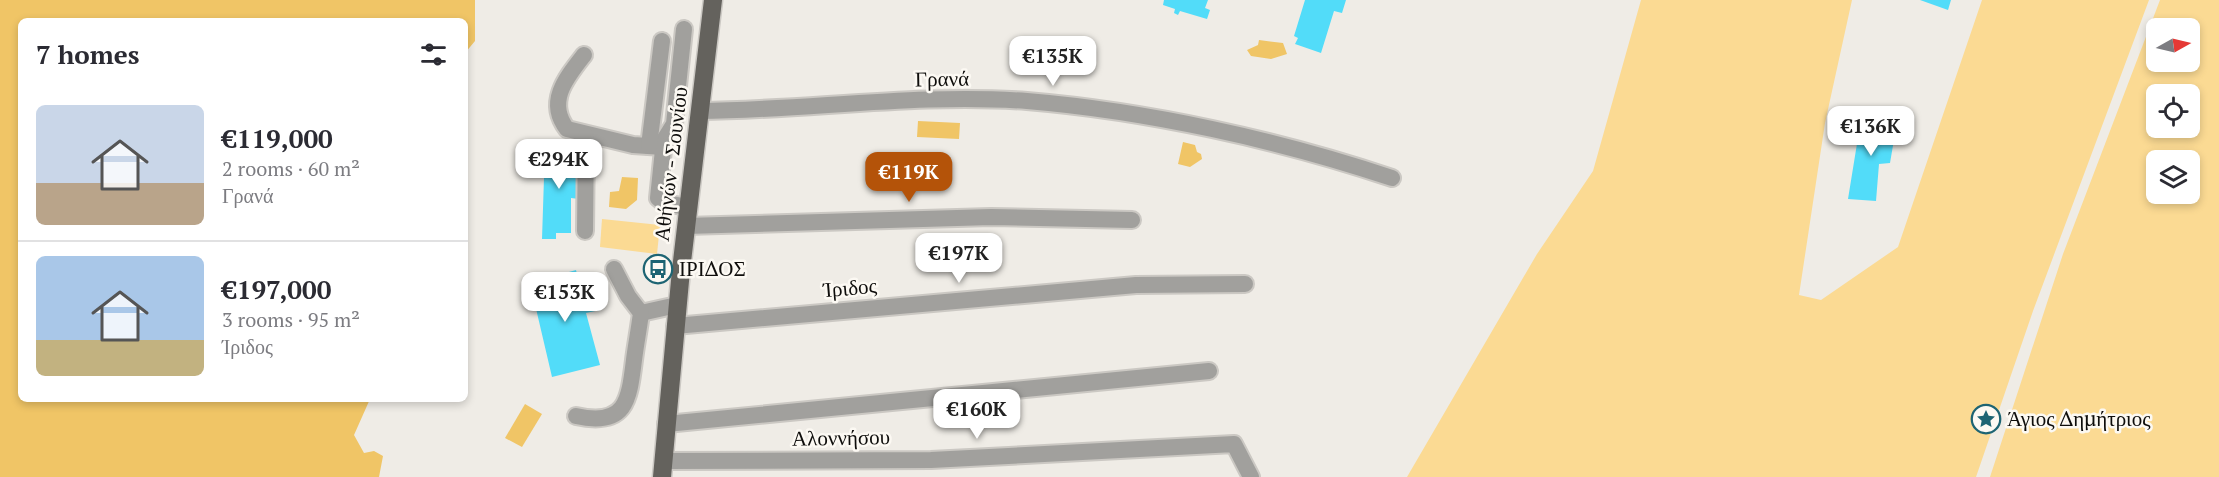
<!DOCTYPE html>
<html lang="en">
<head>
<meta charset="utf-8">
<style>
  :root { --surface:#fff; --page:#f2f2f3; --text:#2b2b33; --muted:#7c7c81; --line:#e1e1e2; --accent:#b45309 }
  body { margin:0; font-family:"PT Serif",serif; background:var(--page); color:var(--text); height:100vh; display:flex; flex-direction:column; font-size:22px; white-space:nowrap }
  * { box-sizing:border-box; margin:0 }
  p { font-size:20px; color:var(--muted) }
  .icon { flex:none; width:33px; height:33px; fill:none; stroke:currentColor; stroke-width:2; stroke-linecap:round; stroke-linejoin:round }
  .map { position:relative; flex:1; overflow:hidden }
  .sheet { position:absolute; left:18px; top:18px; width:450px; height:384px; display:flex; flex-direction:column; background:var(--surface); border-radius:9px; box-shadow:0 3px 9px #0003 }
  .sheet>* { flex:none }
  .needle { width:39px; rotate:82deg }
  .buttons { position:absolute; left:2146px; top:18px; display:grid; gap:12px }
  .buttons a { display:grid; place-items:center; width:54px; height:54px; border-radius:9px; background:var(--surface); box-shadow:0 3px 9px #0003; font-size:30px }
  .price { position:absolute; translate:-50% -51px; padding:0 14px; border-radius:12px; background:#fff; color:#222; font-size:20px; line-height:39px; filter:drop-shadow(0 2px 3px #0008) }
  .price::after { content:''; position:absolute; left:50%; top:36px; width:18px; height:14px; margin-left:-9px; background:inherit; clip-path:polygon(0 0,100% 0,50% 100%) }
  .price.current { background:var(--accent); color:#fff }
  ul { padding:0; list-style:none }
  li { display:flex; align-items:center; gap:18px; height:150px; padding:0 18px }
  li+li { border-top:2px solid var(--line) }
  li span { display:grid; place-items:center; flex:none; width:168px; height:120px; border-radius:9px; color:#555 }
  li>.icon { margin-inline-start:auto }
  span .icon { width:72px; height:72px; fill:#fffc; stroke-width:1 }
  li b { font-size:26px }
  h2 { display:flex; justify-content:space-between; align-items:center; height:72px; padding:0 18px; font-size:26px }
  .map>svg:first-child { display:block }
  .green { fill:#fbda93; fill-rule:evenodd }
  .water { fill:#f0c566 }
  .building { fill:#52dcf9 }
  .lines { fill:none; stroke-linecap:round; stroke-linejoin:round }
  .minor-casing { stroke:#cbc8c3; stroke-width:20 }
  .major-casing { stroke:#cbc8c3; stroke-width:21 }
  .minor { stroke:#a1a09d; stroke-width:16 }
  .major { stroke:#64625d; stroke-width:18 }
  .labels { text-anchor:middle; stroke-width:5; stroke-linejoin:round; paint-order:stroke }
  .street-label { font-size:21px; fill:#0e0d0b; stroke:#fcf9f3 }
  .poi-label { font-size:21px; fill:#0e0d0b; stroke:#fcf9f3; text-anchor:start }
</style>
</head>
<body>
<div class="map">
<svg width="2219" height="477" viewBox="0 0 2219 477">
  <rect width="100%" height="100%" fill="#efece6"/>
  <!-- green -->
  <g class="green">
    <polygon points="1641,0 1852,0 1825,123 1799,295 1821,300 1898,247 1982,0 2149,0 2033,311 1976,477 1407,477 1537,254 1593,171"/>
    <path d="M 2160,0 L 2219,0 L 2219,477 L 1990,477 L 2063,254 ZM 2190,28 L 2190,62 L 2157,62 L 2157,28 ZM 2190,94 L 2190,128 L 2157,128 L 2157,94 ZM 2157,160 L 2190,160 L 2190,194 L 2157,194 Z"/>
    <polygon points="602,219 660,225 657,254 600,247"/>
  </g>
  <!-- water -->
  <g class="water">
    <polygon points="0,0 475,0 475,41 465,53 465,21 21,21 21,399 370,399 354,435 364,453 374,451 383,456 379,477 0,477"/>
    <polygon points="1259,40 1283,43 1287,54 1271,59 1251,56 1247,50 1258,45"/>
    <polygon points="918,121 960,123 959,139 917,137"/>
    <polygon points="1183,142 1195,145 1197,152 1201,154 1202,159 1190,167 1178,164"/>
    <polygon points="622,177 638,178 637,200 626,209 609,207 610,192 619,191"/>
    <polygon points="525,404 542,414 522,447 505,438"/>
  </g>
  <!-- building -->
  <g class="building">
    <polygon points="1164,0 1208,0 1205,8 1210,10 1207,19 1180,11 1178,15 1174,13 1175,9 1163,5"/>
    <polygon points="1305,0 1346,0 1342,13 1334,11 1321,53 1295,44 1298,38 1294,36"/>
    <polygon points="1920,0 1951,0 1948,10"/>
    <polygon points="1861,119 1897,122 1890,163 1879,164 1876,201 1848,199"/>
    <polygon points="545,147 578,147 579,199 571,198 571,233 556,233 556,239 542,239"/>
    <polygon points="576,270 584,302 597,300 600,310 586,313 600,365 552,377 530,283"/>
  </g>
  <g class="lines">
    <!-- minor casing -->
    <g class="minor-casing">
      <g id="minor">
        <polyline points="684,29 674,124 664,140 658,198 664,203 688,207"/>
        <path d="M 584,55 C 566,78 546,102 567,129 L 633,145 L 663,147"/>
        <path d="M 700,111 C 809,110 919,93 1027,101 C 1147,111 1279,140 1392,178"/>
        <polyline points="649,146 662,41"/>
        <polyline points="686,226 991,217 1132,220"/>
        <polyline points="585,231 586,136"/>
        <polyline points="641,313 677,305"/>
        <polyline points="675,326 1136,285 1245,284"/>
        <path d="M 576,416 C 626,427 629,401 634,360 C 636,344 639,329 641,313 L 628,296 L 614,269"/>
        <polyline points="666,424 1209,371"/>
        <polyline points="664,461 931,460 1234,444 1251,477"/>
      </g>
    </g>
    <!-- major casing -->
    <g class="major-casing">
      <polyline id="major" points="662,477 681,270 713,0"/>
    </g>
    <!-- minor -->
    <use href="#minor" class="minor"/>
    <!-- major -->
    <use href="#major" class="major"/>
  </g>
  <!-- icons -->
  <defs>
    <g id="bus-ring" transform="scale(1.5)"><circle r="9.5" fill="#fcf9f3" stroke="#1d6473" stroke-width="1.5"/><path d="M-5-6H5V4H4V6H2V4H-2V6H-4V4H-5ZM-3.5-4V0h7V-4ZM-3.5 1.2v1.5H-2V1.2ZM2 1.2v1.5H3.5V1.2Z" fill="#1d6473"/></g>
    <g id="sight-ring" transform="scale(1.5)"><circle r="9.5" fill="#fcf9f3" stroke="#1d6473" stroke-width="1.5"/><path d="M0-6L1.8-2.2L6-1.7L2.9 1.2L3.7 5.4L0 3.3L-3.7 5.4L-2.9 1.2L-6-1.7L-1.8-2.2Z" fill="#1d6473"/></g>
  </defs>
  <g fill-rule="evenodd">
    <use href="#bus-ring" x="658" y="269"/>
    <use href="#sight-ring" x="1986" y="419"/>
  </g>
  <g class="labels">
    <!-- street labels -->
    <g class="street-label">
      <text transform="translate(942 79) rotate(-1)" y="7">Γρανά</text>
      <text transform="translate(671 164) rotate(-83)" y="7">Αθήνών - Σουνίου</text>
      <text transform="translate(850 288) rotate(-5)" y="7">Ίριδος</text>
      <text transform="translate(841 438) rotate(-1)" y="7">Αλοννήσου</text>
    </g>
    <!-- poi labels -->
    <g class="poi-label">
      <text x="679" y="276">ΙΡΙΔΟΣ</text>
      <text x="2007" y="426">Άγιος Δημήτριος</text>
    </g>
  </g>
</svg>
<div class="buttons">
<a><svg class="needle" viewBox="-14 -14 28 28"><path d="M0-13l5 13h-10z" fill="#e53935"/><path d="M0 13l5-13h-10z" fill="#7c7c81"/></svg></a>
<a><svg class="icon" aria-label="locate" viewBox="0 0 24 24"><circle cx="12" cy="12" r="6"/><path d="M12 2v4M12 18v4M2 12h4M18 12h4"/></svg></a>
<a><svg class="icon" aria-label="layers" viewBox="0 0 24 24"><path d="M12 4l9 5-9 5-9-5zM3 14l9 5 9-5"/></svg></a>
</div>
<b class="price" style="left:1053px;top:87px">€135K</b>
<b class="price" style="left:1871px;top:157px">€136K</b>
<b class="price" style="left:559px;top:190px">€294K</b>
<b class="price current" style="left:909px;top:203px">€119K</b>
<b class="price" style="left:959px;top:284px">€197K</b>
<b class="price" style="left:565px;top:323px">€153K</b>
<b class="price" style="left:977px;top:440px">€160K</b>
<section class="sheet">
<h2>7 homes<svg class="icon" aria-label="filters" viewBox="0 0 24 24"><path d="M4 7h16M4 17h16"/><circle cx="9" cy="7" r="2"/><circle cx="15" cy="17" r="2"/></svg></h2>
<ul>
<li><span style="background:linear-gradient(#c9d6e8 65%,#b9a48a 0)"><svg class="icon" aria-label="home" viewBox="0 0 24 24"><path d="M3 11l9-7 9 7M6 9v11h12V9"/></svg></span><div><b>€119,000</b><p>2 rooms · 60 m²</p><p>Γρανά</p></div></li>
<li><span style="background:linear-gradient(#a9c7e8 70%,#c2b280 0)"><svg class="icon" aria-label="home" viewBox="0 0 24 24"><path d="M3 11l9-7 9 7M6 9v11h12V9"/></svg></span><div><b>€197,000</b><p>3 rooms · 95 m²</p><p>Ίριδος</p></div></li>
</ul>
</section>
</div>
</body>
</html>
